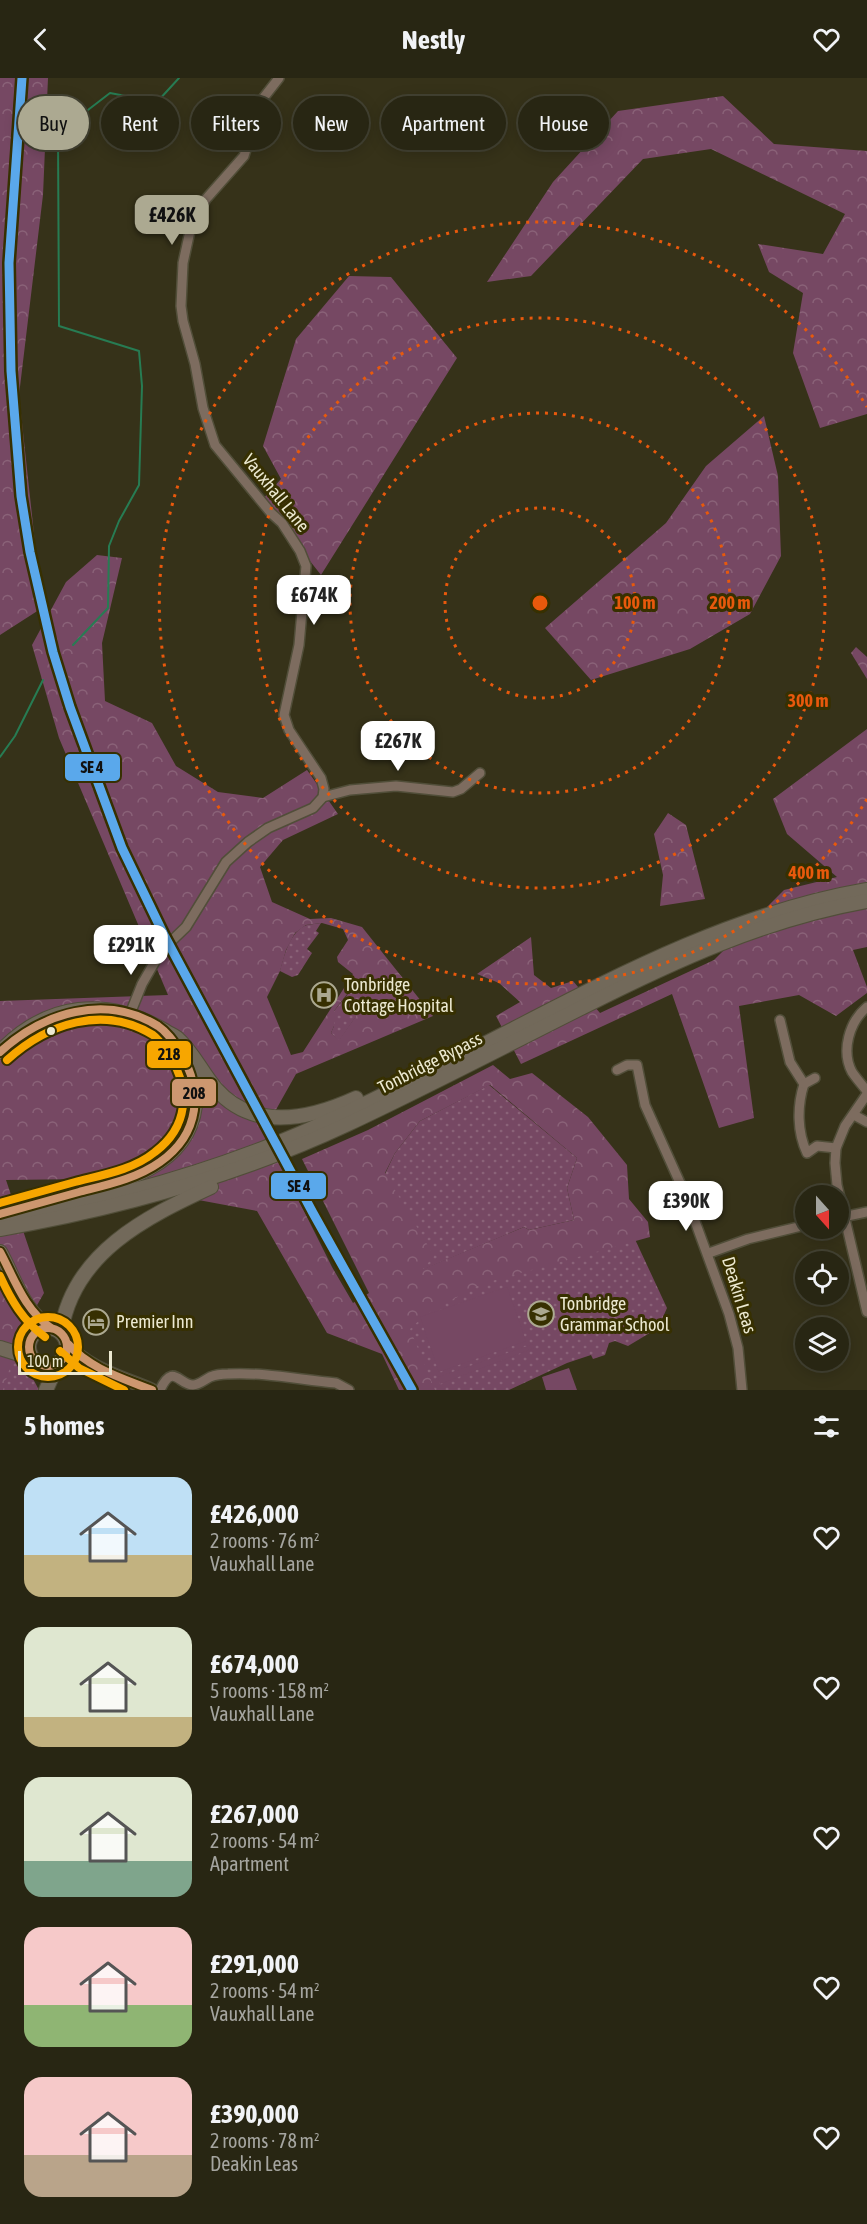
<!DOCTYPE html>
<html lang="en">
<head>
<meta charset="utf-8">
<style>
  :root { --surface:#282613; --page:#343221; --text:#f1f3f6; --muted:#a5a5a0; --line:#444333; --accent:#aca991 }
  body { margin:0; font-family:"Asap Condensed",sans-serif; background:var(--page); color:var(--text); height:100vh; display:flex; flex-direction:column; font-size:22px; white-space:nowrap }
  * { box-sizing:border-box; margin:0 }
  p { font-size:20px; color:var(--muted) }
  .icon { flex:none; width:33px; height:33px; fill:none; stroke:currentColor; stroke-width:2; stroke-linecap:round; stroke-linejoin:round }
  .map { position:relative; height:1312px; overflow:hidden }
  .details { display:flex; flex-direction:column; background:var(--surface); flex:1 }
  .details>* { flex:none }
  .top-card { position:absolute; left:18px; top:18px; width:831px; height:54px; display:flex; gap:12px }
  .needle { width:39px; rotate:159deg }
  .tools { position:absolute; left:795px; top:1107px; display:grid; gap:12px }
  .tools a { display:grid; place-items:center; width:54px; height:54px; border-radius:50%; background:var(--surface); box-shadow:0 3px 15px #0003,0 0 0 2px var(--line); font-size:30px }
  .scale { position:absolute; left:18px; bottom:15px; width:94px; box-sizing:border-box; padding-left:6px; border:3px solid #ece9d1; border-top:0; font-size:16px; line-height:21px; white-space:nowrap; color:#ece9d1; -webkit-text-stroke:4px #373001; paint-order:stroke }
  .price { position:absolute; translate:-50% -51px; padding:0 14px; border-radius:12px; background:#fff; color:#222; font-size:20px; line-height:39px; filter:drop-shadow(0 2px 3px #0008) }
  .price::after { content:''; position:absolute; left:50%; top:36px; width:18px; height:14px; margin-left:-9px; background:inherit; clip-path:polygon(0 0,100% 0,50% 100%) }
  .price.selected { background:var(--accent); color:#111 }
  ul { padding:0; list-style:none }
  li { display:flex; align-items:center; gap:18px; height:150px; padding:0 24px }
  li span { display:grid; place-items:center; flex:none; width:168px; height:120px; border-radius:18px; color:#555 }
  li>.icon { margin-inline-start:auto }
  span .icon { width:72px; height:72px; fill:#fffc; stroke-width:1 }
  li b { font-size:26px }
  h2 { display:flex; justify-content:space-between; align-items:center; height:72px; padding:0 24px; font-size:26px }
  .chip { padding:0 21px; border-radius:27px; background:var(--surface); box-shadow:0 3px 15px #0003,0 0 0 2px var(--line); font-size:21px; line-height:54px }
  .chip.selected { background:var(--accent); color:#111 }
  header { display:flex; justify-content:space-between; align-items:center; height:78px; padding:0 24px; background:var(--surface); font-size:27px; font-weight:700 }
  .map>svg:first-child { display:block }
  .green { fill:url(#green-dots) }
  .forest { fill:url(#forest-crowns); fill-rule:evenodd }
  .pitch { fill:#764863 }
  .lines { fill:none; stroke-linecap:round; stroke-linejoin:round }
  .stream { stroke:#277c53; stroke-width:2 }
  .minor-casing { stroke:#514e39; stroke-width:12 }
  .major-casing { stroke:#514e39; stroke-width:15 }
  .highway-casing { stroke:#514e39; stroke-width:16 }
  .minor { stroke:#7d6c5f; stroke-width:9 }
  .major { stroke:#7a6c5c; stroke-width:12 }
  .highway { stroke:#72695a; stroke-width:14 }
  .bus-1-casing { stroke:#373001; stroke-width:12 }
  .bus-2-casing { stroke:#373001; stroke-width:12 }
  .bus-1 { stroke:#cd976f; stroke-width:8 }
  .bus-2 { stroke:#f7a600; stroke-width:8 }
  .rail-1-casing { stroke:#373001; stroke-width:14 }
  .rail-1 { stroke:#5aa8eb; stroke-width:9 }
  .ring { fill:none; stroke:#e8590c; stroke-width:3; stroke-dasharray:3 6 }
  .bus-dot { fill:#ece9d1; stroke:#373001; stroke-width:2 }
  .labels { text-anchor:middle; stroke-width:6; stroke-linejoin:round; paint-order:stroke }
  .street-label { font-size:18px; fill:#ece9d1; stroke:#373001 }
  .poi-label { font-size:18px; fill:#ece9d1; stroke:#373001; text-anchor:start }
  .centre { fill:#e8590c; stroke:#373001; stroke-width:3 }
  .ring-label { font-size:18px; text-anchor:middle; font-weight:bold; fill:#e8590c; stroke:#373001; stroke-width:6; stroke-linejoin:round; paint-order:stroke }
  .line-badge { stroke:#373001; stroke-width:2 }
  .pale-badge-label { font-size:16px; text-anchor:middle; font-weight:bold; fill:#111 }
</style>
</head>
<body>
<header><svg class="icon" aria-label="back" viewBox="0 0 24 24"><path d="M15 5l-7 7 7 7"/></svg>Nestly<svg class="icon" aria-label="heart" viewBox="0 0 24 24"><path d="M12 20l-8-8c-3-5 5-10 8-4 3-6 11-1 8 4z"/></svg></header>
<div class="map">
<svg width="867" height="1312" viewBox="0 0 867 1312">
  <defs>
    <pattern id="green-dots" width="8" height="8" patternUnits="userSpaceOnUse" patternTransform="scale(1.5)"><rect width="8" height="8" fill="#764863"/><path d="M2 2h.1M6 6h.1" fill="none" stroke="#8a6278" stroke-width="1.8" stroke-linecap="round"/></pattern>
    <pattern id="forest-crowns" width="20" height="18" patternUnits="userSpaceOnUse" patternTransform="scale(1.5)"><rect width="20" height="18" fill="#764863"/><path d="M2 6a3 3 0 1 1 6 0M12 15a3 3 0 1 1 6 0" fill="none" stroke="#8a6278"/></pattern>
  </defs>
  <rect width="100%" height="100%" fill="#363219"/>
  <!-- green -->
  <g class="green">
    <path d="M 321,845 L 316,853 L 319,855 L 307,871 L 312,875 L 298,897 L 292,899 L 280,893 C 284,878 290,853 307,847 C 311,846 317,846 321,845 Z"/>
    <polygon points="352,911 368,921 339,963 331,955 334,948 334,933"/>
    <polygon points="489,1007 577,1080 567,1110 574,1142 529,1152 524,1149 422,1192 385,1096 395,1075 420,1043"/>
    <polygon points="633,1157 667,1230 658,1250 628,1268 615,1263 609,1265 605,1277 593,1281 591,1277 567,1285 509,1312 430,1312 393,1246 472,1196"/>
    <polygon points="0,1278 24,1284 39,1312 0,1312"/>
  </g>
  <!-- forest -->
  <g class="forest">
    <polygon points="0,0 48,0 43,117 19,317 42,530 0,557"/>
    <polygon points="723,18 774,66 867,73 867,336 820,350 793,275 803,215 769,194 758,166 823,176 845,136 711,71 643,81 531,198 487,204 553,104 618,33"/>
    <polygon points="349,198 391,199 457,280 321,497 262,422 281,401 263,368 296,261"/>
    <polygon points="764,338 778,398 781,478 750,536 690,571 591,602 545,550 666,445 706,388"/>
    <path d="M 97,477 L 122,480 L 102,565 L 105,623 L 152,645 L 176,688 L 218,714 L 263,720 L 307,692 L 338,736 L 283,762 L 260,789 L 272,824 L 310,841 L 331,840 L 362,849 L 433,938 L 296,996 L 264,1053 L 332,1189 L 353,1225 L 369,1215 L 302,1081 L 368,1052 L 493,987 L 510,1001 L 532,995 L 588,1039 L 627,1087 L 629,1121 L 648,1144 L 650,1159 L 481,1206 L 425,1237 L 410,1251 L 435,1312 L 399,1312 L 382,1276 L 327,1255 L 257,1133 L 86,1101 L 6,1102 L 44,1215 L 20,1257 L 3,1312 L 0,1312 L 0,923 L 168,917 L 59,660 L 32,567 L 66,504 ZM 322,845 L 343,851 L 348,862 L 337,879 L 338,884 L 353,896 L 303,974 L 291,977 L 267,919 L 280,893 L 286,872 L 295,855 L 306,847 ZM 351,911 L 368,921 L 339,962 L 331,955 L 334,948 L 334,933 ZM 490,1007 L 577,1080 L 567,1110 L 574,1142 L 529,1152 L 524,1149 L 423,1191 L 434,1178 L 385,1095 L 395,1075 L 420,1043 Z"/>
    <polygon points="856,569 867,579 867,601 851,575"/>
    <polygon points="867,651 867,869 853,872 867,909 867,915 836,938 799,917 739,928 754,1040 719,1050 672,916 521,986 496,938 520,924 499,905 477,896 531,859 534,897 551,910 573,903 600,935 714,882 784,812 837,799 787,756 773,721"/>
    <polygon points="668,735 686,747 705,821 660,828 663,797 654,756"/>
  </g>
  <!-- pitch -->
  <g class="pitch">
    <polygon points="507,1209 526,1263 439,1294 420,1239"/>
    <polygon points="533,1266 534,1270 440,1306 438,1299"/>
    <polygon points="569,1290 577,1312 546,1312 542,1299"/>
  </g>
  <g class="lines">
    <!-- stream -->
    <g class="stream">
      <polyline points="73,567 108,530 109,468 119,443 139,407 142,308 139,273 59,248 58,55 110,15 157,24 179,0"/>
      <polyline points="0,679 15,658 43,602"/>
    </g>
    <!-- minor casing -->
    <g class="minor-casing">
      <g id="minor">
        <polyline points="323,719 350,712 396,708 453,714 461,711 480,695"/>
        <path d="M 867,929 C 849,944 841,973 852,994 C 856,1000 862,1007 867,1013"/>
        <polyline points="130,936 142,906 161,873 186,849 226,784 248,764 268,750 313,730 323,719 324,711 321,700 289,652 284,637 299,567 306,488 300,473 282,445 271,435 215,367 203,330 195,286 183,243 181,228 183,185 190,153 198,135 206,121 244,78 261,23 279,0"/>
        <path d="M 780,942 L 790,984 L 804,1006 C 797,1028 797,1054 807,1075 L 817,1068 L 836,1070"/>
        <polyline points="617,992 627,987 637,987 645,1027 685,1116 729,1236 738,1270 742,1312"/>
        <polyline points="804,1006 815,1000"/>
        <polyline points="867,1016 845,1048 836,1070 835,1085 837,1107 867,1234"/>
        <polyline points="854,1037 867,1044"/>
        <polyline points="838,1140 867,1134"/>
        <polyline points="709,1175 748,1161 806,1147"/>
        <path d="M 160,1312 C 173,1284 179,1307 193,1307 C 199,1307 204,1302 210,1299 C 215,1297 222,1296 228,1296 C 264,1294 301,1302 336,1305 L 349,1312"/>
      </g>
    </g>
    <!-- major casing -->
    <g class="major-casing">
      <g id="major">
        <path d="M 68,1266 C 84,1289 127,1301 152,1312"/>
        <polyline points="62,1283 89,1286"/>
      </g>
    </g>
    <!-- highway casing -->
    <g class="highway-casing">
      <g id="highway">
        <path d="M 0,974 C 48,924 107,919 165,953 C 169,956 173,957 177,960 C 193,974 202,995 216,1011 C 254,1054 310,1041 356,1020"/>
        <path d="M 37,1125 C 93,1109 186,1101 195,1028 C 197,1010 192,992 182,976"/>
        <path d="M 0,1139 C 90,1127 178,1103 262,1071 C 325,1047 385,1016 445,986 C 581,918 715,838 867,812"/>
        <path d="M 0,1151 C 121,1130 237,1098 348,1046 C 427,1009 505,968 583,929 C 674,883 765,841 867,823"/>
        <path d="M 0,1174 C 15,1201 23,1234 51,1250"/>
        <circle cx="48" cy="1269" r="19"/>
        <path d="M 61,1254 C 73,1175 146,1139 211,1109"/>
        <polyline points="0,1270 32,1280"/>
        <polyline points="46,1312 57,1287"/>
      </g>
    </g>
    <!-- minor -->
    <use href="#minor" class="minor"/>
    <!-- major -->
    <use href="#major" class="major"/>
    <!-- highway -->
    <use href="#highway" class="highway"/>
    <!-- bus-1 casing -->
    <g class="bus-1-casing">
      <g id="bus-1">
        <path d="M 0,974 C 43,935 105,915 158,948 C 167,954 173,963 179,972 C 204,1012 200,1056 160,1084 C 136,1101 106,1107 79,1114 C 53,1121 26,1129 0,1136"/>
        <path d="M 0,1174 C 15,1202 24,1231 51,1250"/>
        <circle cx="48" cy="1269" r="19"/>
        <path d="M 68,1266 C 90,1291 122,1300 152,1312"/>
      </g>
    </g>
    <!-- bus-2 casing -->
    <g class="bus-2-casing">
      <g id="bus-2">
        <path d="M 0,1125 C 25,1118 50,1111 75,1104 C 102,1097 133,1092 155,1074 C 188,1049 191,1012 170,978 C 165,971 160,962 153,957 C 103,926 47,946 7,982"/>
        <path d="M 0,1198 C 11,1222 23,1243 45,1259"/>
        <circle cx="48" cy="1269" r="30"/>
        <polyline points="60,1273 79,1290 124,1312"/>
      </g>
    </g>
    <!-- bus-1 -->
    <use href="#bus-1" class="bus-1"/>
    <!-- bus-2 -->
    <use href="#bus-2" class="bus-2"/>
    <!-- rail-1 casing -->
    <g class="rail-1-casing">
      <polyline id="rail-1" points="22,0 9,185 11,293 21,418 30,474 53,574 70,629 122,770 164,857 313,1135 412,1312"/>
    </g>
    <!-- rail-1 -->
    <use href="#rail-1" class="rail-1"/>
  </g>
  <!-- distance rings -->
  <g class="ring">
    <circle cx="540" cy="525" r="95"/>
    <circle cx="540" cy="525" r="190"/>
    <circle cx="540" cy="525" r="285"/>
    <path d="M867 721A381 381 0 1 1 867 329"/>
  </g>
  <!-- icons -->
  <defs>
    <g id="hospital-ring" transform="scale(1.35)"><circle r="9.5" fill="#373001" stroke="#aca991" stroke-width="1.5"/><path d="M-5-5h3v3.5h4V-5h3V5h-3V1.5h-4V5h-3Z" fill="#aca991"/></g>
    <g id="school-ring" transform="scale(1.35)"><circle r="9.5" fill="#373001" stroke="#aca991" stroke-width="1.5"/><path d="M0-5L7-2L0 1L-7-2ZM-4 1L0 2.5L4 1V4Q0 6-4 4Z" fill="#aca991"/></g>
    <g id="hotel-ring" transform="scale(1.35)"><circle r="9.5" fill="#373001" stroke="#aca991" stroke-width="1.5"/><path d="M-6-4.5h1.5V1H6V5H4.5V3h-9V5H-6ZM-4 0a1.8 1.8 0 1 1 3.6 0ZM.5 0V-2.5h3Q6-2.5 6 0Z" fill="#aca991"/></g>
  </defs>
  <g fill-rule="evenodd">
    <use href="#hospital-ring" x="324" y="917"/>
    <use href="#school-ring" x="541" y="1236"/>
    <use href="#hotel-ring" x="96" y="1244"/>
  </g>
  <!-- markers -->
  <circle class="bus-dot" cx="51" cy="953" r="5"/>
  <g class="labels">
    <!-- street labels -->
    <g class="street-label">
      <text transform="translate(276 415) rotate(51)" y="6">Vauxhall Lane</text>
      <text transform="translate(430 985) rotate(-27)" y="6">Tonbridge Bypass</text>
      <text transform="translate(739 1217) rotate(73)" y="6">Deakin Leas</text>
    </g>
    <!-- poi labels -->
    <g class="poi-label">
      <text x="344" y="913">Tonbridge<tspan x="344" dy="21">Cottage Hospital</tspan></text>
      <text x="560" y="1232">Tonbridge<tspan x="560" dy="21">Grammar School</tspan></text>
      <text x="116" y="1250">Premier Inn</text>
    </g>
  </g>
  <circle cx="540" cy="525" r="9" class="centre"/>
  <g class="ring-label">
    <text x="635" y="531">100 m</text>
    <text x="730" y="531">200 m</text>
    <text x="808" y="629">300 m</text>
    <text x="809" y="801">400 m</text>
  </g>
  <g class="line-badge">
    <rect x="64" y="675" width="57" height="29" rx="6" fill="#5aa8eb"/>
    <rect x="146" y="962" width="46" height="29" rx="6" fill="#f7a600"/>
    <rect x="171" y="1000" width="46" height="29" rx="6" fill="#cd976f"/>
    <rect x="270" y="1094" width="57" height="28" rx="6" fill="#5aa8eb"/>
  </g>
  <g class="pale-badge-label">
    <text x="92" y="695">SE 4</text>
    <text x="169" y="982">218</text>
    <text x="194" y="1021">208</text>
    <text x="299" y="1114">SE 4</text>
  </g>
</svg>
<div class="tools">
<a><svg class="needle" viewBox="-14 -14 28 28"><path d="M0-13l5 13h-10z" fill="#e53935"/><path d="M0 13l5-13h-10z" fill="#a5a5a0"/></svg></a>
<a><svg class="icon" aria-label="locate" viewBox="0 0 24 24"><circle cx="12" cy="12" r="6"/><path d="M12 2v4M12 18v4M2 12h4M18 12h4"/></svg></a>
<a><svg class="icon" aria-label="layers" viewBox="0 0 24 24"><path d="M12 4l9 5-9 5-9-5zM3 14l9 5 9-5"/></svg></a>
</div>
<div class="scale">100 m</div>
<b class="price selected" style="left:172px;top:168px">£426K</b>
<b class="price" style="left:314px;top:548px">£674K</b>
<b class="price" style="left:398px;top:694px">£267K</b>
<b class="price" style="left:131px;top:898px">£291K</b>
<b class="price" style="left:686px;top:1154px">£390K</b>
<div class="top-card">
<a class="chip selected">Buy</a>
<a class="chip">Rent</a>
<a class="chip">Filters</a>
<a class="chip">New</a>
<a class="chip">Apartment</a>
<a class="chip">House</a>
</div>
</div>
<section class="details">
<h2>5 homes<svg class="icon" aria-label="filters" viewBox="0 0 24 24"><path d="M4 7h16M4 17h16"/><circle cx="9" cy="7" r="2"/><circle cx="15" cy="17" r="2"/></svg></h2>
<ul>
<li><span style="background:linear-gradient(#bfe0f5 65%,#c2b280 0)"><svg class="icon" aria-label="home" viewBox="0 0 24 24"><path d="M3 11l9-7 9 7M6 9v11h12V9"/></svg></span><div><b>£426,000</b><p>2 rooms · 76 m²</p><p>Vauxhall Lane</p></div><svg class="icon" aria-label="heart" viewBox="0 0 24 24"><path d="M12 20l-8-8c-3-5 5-10 8-4 3-6 11-1 8 4z"/></svg></li>
<li><span style="background:linear-gradient(#dfe7d0 75%,#c2b280 0)"><svg class="icon" aria-label="home" viewBox="0 0 24 24"><path d="M3 11l9-7 9 7M6 9v11h12V9"/></svg></span><div><b>£674,000</b><p>5 rooms · 158 m²</p><p>Vauxhall Lane</p></div><svg class="icon" aria-label="heart" viewBox="0 0 24 24"><path d="M12 20l-8-8c-3-5 5-10 8-4 3-6 11-1 8 4z"/></svg></li>
<li><span style="background:linear-gradient(#dfe7d0 70%,#7fa58c 0)"><svg class="icon" aria-label="home" viewBox="0 0 24 24"><path d="M3 11l9-7 9 7M6 9v11h12V9"/></svg></span><div><b>£267,000</b><p>2 rooms · 54 m²</p><p>Apartment</p></div><svg class="icon" aria-label="heart" viewBox="0 0 24 24"><path d="M12 20l-8-8c-3-5 5-10 8-4 3-6 11-1 8 4z"/></svg></li>
<li><span style="background:linear-gradient(#f6c9c9 65%,#8fb573 0)"><svg class="icon" aria-label="home" viewBox="0 0 24 24"><path d="M3 11l9-7 9 7M6 9v11h12V9"/></svg></span><div><b>£291,000</b><p>2 rooms · 54 m²</p><p>Vauxhall Lane</p></div><svg class="icon" aria-label="heart" viewBox="0 0 24 24"><path d="M12 20l-8-8c-3-5 5-10 8-4 3-6 11-1 8 4z"/></svg></li>
<li><span style="background:linear-gradient(#f6c9c9 65%,#b9a48a 0)"><svg class="icon" aria-label="home" viewBox="0 0 24 24"><path d="M3 11l9-7 9 7M6 9v11h12V9"/></svg></span><div><b>£390,000</b><p>2 rooms · 78 m²</p><p>Deakin Leas</p></div><svg class="icon" aria-label="heart" viewBox="0 0 24 24"><path d="M12 20l-8-8c-3-5 5-10 8-4 3-6 11-1 8 4z"/></svg></li>
</ul>
</section>
</body>
</html>
